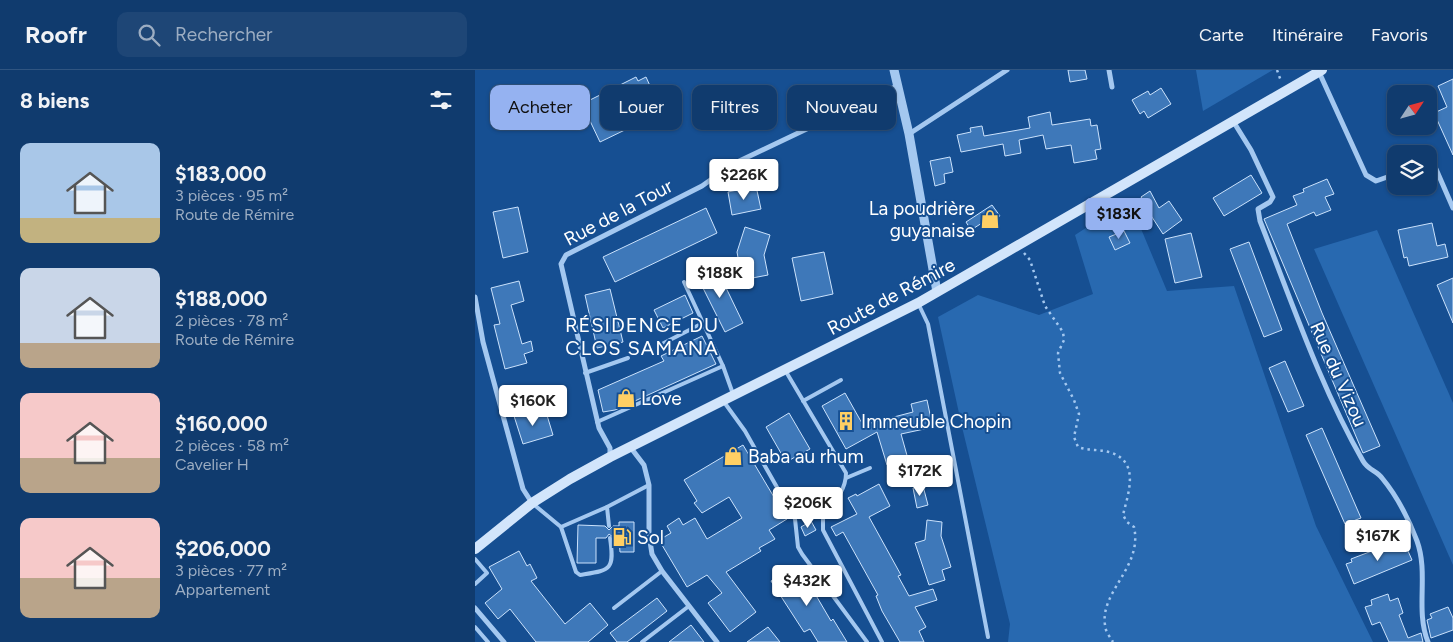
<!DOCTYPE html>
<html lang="fr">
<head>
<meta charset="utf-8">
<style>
  :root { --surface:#103b6e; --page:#1e4676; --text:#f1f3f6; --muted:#9cadc2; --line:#305581; --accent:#95b2f1 }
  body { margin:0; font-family:Figtree,sans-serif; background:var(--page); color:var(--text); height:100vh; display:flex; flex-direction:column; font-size:19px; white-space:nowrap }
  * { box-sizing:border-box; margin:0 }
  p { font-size:16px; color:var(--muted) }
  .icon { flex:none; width:28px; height:28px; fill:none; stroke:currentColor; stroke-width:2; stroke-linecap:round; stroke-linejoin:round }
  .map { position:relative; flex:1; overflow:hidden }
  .panel { display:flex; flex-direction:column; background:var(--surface); width:475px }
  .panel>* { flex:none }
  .hud { position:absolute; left:15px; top:15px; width:475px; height:45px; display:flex; gap:10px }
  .needle { width:32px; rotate:54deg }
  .tools { position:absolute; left:912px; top:15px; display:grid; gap:10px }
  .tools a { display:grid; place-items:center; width:50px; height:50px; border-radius:10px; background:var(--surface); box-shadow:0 1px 4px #0004,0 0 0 1px var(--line); font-size:25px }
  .price { position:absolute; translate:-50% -42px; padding:0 11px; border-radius:5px; background:#fff; color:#222; font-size:16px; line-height:32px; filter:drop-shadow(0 1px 2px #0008) }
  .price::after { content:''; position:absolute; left:50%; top:30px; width:15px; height:11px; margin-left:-8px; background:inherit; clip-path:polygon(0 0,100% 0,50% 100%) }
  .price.current { background:var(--accent); color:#111 }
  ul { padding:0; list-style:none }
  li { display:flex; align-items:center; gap:15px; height:125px; padding:0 20px }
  li span { display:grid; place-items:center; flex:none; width:140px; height:100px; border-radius:10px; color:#555 }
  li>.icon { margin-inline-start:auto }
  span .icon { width:60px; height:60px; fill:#fffc; stroke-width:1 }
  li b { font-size:21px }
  h2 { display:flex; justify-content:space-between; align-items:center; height:60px; padding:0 20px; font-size:21px }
  .tag { padding:0 18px; border-radius:10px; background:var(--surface); box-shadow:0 1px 4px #0004,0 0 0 1px var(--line); font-size:18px; line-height:45px }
  .tag.current { background:var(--accent); color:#111 }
  header { display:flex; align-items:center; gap:30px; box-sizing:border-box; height:70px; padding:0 25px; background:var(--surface); border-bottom:1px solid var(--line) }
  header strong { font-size:24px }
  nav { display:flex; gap:28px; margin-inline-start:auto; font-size:18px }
  .search { width:350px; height:45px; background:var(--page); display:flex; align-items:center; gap:12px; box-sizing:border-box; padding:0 18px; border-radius:10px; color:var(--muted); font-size:19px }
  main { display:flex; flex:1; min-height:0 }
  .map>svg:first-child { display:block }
  .green { fill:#2869b0 }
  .building { fill:#3e78b9; stroke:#cbe2fc }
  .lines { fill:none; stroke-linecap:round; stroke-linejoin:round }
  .path { stroke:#a4c8f0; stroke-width:2.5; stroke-dasharray:2.5 4; stroke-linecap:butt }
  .service { stroke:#a4c8f0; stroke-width:4 }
  .minor { stroke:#a4c8f0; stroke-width:5 }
  .tertiary { stroke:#a4c8f0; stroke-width:9 }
  .secondary { stroke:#d2e5fb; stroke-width:10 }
  .labels { text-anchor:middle; stroke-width:4; stroke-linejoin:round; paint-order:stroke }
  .poi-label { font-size:19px; fill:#fff; stroke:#164f92; text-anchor:start }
  .street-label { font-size:19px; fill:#fff; stroke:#164f92 }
  .neighbourhood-label { font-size:20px; letter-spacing:1px; fill:#fff; stroke:#164f92 }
</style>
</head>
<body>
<header>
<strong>Roofr</strong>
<div class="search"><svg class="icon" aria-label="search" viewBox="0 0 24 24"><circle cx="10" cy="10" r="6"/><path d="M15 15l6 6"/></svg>Rechercher</div>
<nav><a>Carte</a><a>Itinéraire</a><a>Favoris</a></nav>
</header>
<main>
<section class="panel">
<h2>8 biens<svg class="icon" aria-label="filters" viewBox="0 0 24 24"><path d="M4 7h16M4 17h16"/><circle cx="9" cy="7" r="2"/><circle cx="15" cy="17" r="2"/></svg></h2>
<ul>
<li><span style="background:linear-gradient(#a9c7e8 75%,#c2b280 0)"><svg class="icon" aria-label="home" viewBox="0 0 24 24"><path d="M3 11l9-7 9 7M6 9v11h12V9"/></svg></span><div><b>$183,000</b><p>3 pièces · 95 m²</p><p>Route de Rémire</p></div></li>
<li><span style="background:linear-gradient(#c9d6e8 75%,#b9a48a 0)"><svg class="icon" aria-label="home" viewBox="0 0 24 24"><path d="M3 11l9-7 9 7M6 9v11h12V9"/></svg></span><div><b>$188,000</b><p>2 pièces · 78 m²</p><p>Route de Rémire</p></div></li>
<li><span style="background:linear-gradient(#f6c9c9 65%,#b9a48a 0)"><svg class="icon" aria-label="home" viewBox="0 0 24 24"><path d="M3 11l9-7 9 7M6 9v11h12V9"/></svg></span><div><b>$160,000</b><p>2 pièces · 58 m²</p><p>Cavelier H</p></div></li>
<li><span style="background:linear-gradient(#f6c9c9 60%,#b9a48a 0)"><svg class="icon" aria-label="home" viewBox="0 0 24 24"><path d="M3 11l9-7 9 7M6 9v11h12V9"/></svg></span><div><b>$206,000</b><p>3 pièces · 77 m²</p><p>Appartement</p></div></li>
</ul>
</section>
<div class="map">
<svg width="978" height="572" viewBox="0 0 978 572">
  <rect width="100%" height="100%" fill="#164f92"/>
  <!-- green -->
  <g class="green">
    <polygon points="721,0 798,0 728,41"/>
    <polygon points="654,130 692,221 759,216 841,456 898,572 533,572 535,554 487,357 463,247 503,225 564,245 618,224 600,165"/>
    <polygon points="902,160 978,333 978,495 839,179"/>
  </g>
  <!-- building -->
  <g class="building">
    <polygon points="593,0 610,0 612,9 595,12"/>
    <polygon points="161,7 163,11 171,7 176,18 171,20 183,44 125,72 107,34"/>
    <polygon points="978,9 978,85 959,43 972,37 963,16"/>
    <polygon points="686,18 696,34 673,48 669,41 665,44 657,30 673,21 675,25"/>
    <polygon points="575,42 577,55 615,49 616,56 622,55 626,79 620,80 622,89 599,93 596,75 571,79 568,65 544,70 546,83 530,86 528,74 486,82 482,65 496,62 495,58 507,56 509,66 555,58 553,47"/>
    <polygon points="475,87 478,102 469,104 470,113 460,116 455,91"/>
    <polygon points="776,105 787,123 749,146 738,128"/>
    <polygon points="852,109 859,124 850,127 856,140 841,146 839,142 812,154 847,243 905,376 888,383 789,149 822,135 818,126 829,122 828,119"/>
    <polygon points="281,116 286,139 257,145 253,122"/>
    <polygon points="675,121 684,138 694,131 707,150 688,164 675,144 676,144 666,127"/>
    <polygon points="517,135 525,146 509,157 507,153 496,160 491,152"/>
    <polygon points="43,137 53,182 28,188 18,142"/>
    <polygon points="231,138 242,163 140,212 128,187"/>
    <polygon points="957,153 962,176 970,174 973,187 934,196 932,187 929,188 923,160"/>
    <polygon points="270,157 295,165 289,185 293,205 267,210 262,182"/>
    <polygon points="649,161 655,173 640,180 634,167"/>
    <polygon points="716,163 727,207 700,213 690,169"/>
    <polygon points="774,172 807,260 789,267 755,179"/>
    <polygon points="349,182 358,224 326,231 317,188"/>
    <polygon points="241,197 268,253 250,262 222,206"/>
    <polygon points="978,208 978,253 962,215"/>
    <polygon points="44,211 49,231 36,235 47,274 56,271 58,281 49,284 52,293 30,299 19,255 25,254 16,218"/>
    <polygon points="135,219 148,272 122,278 110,225"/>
    <polygon points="210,225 218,243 188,258 179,240"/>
    <polygon points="227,266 241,294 140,340 128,342 123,320 189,291 186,286"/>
    <polygon points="810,291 829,336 813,342 794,298"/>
    <polygon points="370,323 388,355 438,342 436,334 452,330 457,354 453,354 454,358 426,364 433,389 412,395 402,362 371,379 347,336"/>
    <polygon points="52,342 54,347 71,342 78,365 48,374 39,346"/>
    <polygon points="314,343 335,379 311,392 291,357"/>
    <polygon points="847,358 886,448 870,454 831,365"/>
    <polygon points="268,375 312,449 294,460 300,469 284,478 286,481 251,502 281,542 255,562 233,533 247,523 232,505 212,517 184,470 196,463 192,456 204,448 208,455 220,448 232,469 267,448 254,427 227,443 219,433 222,431 209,410"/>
    <polygon points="404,414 415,436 394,447 426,505 423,506 434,526 458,519 462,530 440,537 451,557 444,561 449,572 425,572 407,541 401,526 403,525 368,462 361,466 356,457 382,444 373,428 381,424 382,426"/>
    <polygon points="448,416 453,435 442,438 438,418"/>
    <polygon points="452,450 467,452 466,466 476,497 467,500 470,510 454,515 440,473 450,470"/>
    <polygon points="336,451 341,460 330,466 326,457"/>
    <polygon points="144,452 159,452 159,482 145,482 144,468 139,468 134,464 131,468 121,468 121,493 102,493 103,455 130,456 134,460 138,456 144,456"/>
    <polygon points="923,471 924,474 929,472 937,490 879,514 871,494 877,492 876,489"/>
    <polygon points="44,481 52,496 55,494 62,508 56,511 90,554 115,533 133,555 113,572 61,572 35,539 23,549 10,533 27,519 14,497"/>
    <polygon points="320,496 336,524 339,522 356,551 358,549 372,572 343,572 335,559 329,562 296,511"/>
    <polygon points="913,524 915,531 923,528 928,543 924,545 933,568 946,563 948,572 914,572 905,552 897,555 890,537 897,535 896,530"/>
    <polygon points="182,528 192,541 152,572 142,572 135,563"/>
    <polygon points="973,537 978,548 978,560 956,568 952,550 957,548 955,544"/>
    <polygon points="216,555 229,572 194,572"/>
    <polygon points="293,557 305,572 272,572"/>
  </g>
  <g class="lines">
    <!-- path -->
    <g class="path">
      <polyline points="802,0 806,11"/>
      <path d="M 549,183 L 555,190 L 570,236 L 588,262 L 589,270 L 583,283 L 585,303 L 599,330 L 604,344 L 599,367 L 603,377 C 614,381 626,379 637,383 C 665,393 653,424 648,445 L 652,452 L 659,457 C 668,497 625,521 630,555 C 630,561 635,567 638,572"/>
    </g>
    <!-- service -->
    <g class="service">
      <polyline points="209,212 248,296 258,324"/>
      <polyline points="443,233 453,254 513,567"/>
      <polyline points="185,275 228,253"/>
      <path d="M 310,300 L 371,403 C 371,421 359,432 348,445 L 348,460 L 407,572"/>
      <polyline points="110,303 153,288"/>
      <polyline points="328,331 366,310"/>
      <polyline points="249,332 270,361 320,449 323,477 327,484 392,572"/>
      <polyline points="122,352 248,296"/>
      <polyline points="371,408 395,398"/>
      <path d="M 57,433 L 86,457 L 101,502 L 105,505 C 135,500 140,501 135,468"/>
      <polyline points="134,456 132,437 174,415"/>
      <polyline points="86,457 132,437"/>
      <polyline points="0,489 12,503 0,514"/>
      <polyline points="139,538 187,501"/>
      <polyline points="0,557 13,572"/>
      <polyline points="167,572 214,536"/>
    </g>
    <!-- minor -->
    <g class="minor">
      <polyline points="634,0 637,17"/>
      <polyline points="844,2 891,105 901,111 921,104"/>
      <path d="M 758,51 L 776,80 L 798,127 L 795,132 L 783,139 L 785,151 C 817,232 845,316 888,391 C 893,400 902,401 907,408 C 922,426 934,450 942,471 C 954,504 940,540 953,572"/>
      <polyline points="434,64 532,0"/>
      <polyline points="954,94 961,99 978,138"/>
      <polyline points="0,227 8,272 48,419 57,433"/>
      <polyline points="156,378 169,395 174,415 174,465 177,484 187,501 242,572"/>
      <polyline points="135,386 135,378 124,358 86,194 91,185 227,116 258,94 422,16"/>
      <polyline points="0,538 29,572"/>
    </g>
    <!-- tertiary -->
    <polyline class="tertiary" points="419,0 434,64 462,222"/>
    <!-- secondary -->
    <polyline class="secondary" points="0,479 57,433 95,409 135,387 443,233 847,0"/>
  </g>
  <!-- icons -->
  <defs>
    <g id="shop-bare" transform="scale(1.5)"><path d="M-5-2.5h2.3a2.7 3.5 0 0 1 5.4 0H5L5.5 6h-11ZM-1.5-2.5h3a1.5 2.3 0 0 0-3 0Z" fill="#ffcf64" stroke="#164f92" stroke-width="2.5" paint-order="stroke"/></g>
    <g id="building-bare" transform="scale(1.5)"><path d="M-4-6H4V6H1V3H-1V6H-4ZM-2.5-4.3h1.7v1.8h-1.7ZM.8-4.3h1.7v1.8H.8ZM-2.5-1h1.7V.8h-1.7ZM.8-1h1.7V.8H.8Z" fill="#ffcf64" stroke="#164f92" stroke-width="2.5" paint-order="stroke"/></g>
    <g id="fuel-bare" transform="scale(1.5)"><path d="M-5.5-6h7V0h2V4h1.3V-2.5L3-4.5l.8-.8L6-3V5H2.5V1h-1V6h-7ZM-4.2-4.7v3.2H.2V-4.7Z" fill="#ffcf64" stroke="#164f92" stroke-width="2.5" paint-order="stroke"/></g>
  </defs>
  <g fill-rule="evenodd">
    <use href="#shop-bare" x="515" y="149"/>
    <use href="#shop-bare" x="151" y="328"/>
    <use href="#building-bare" x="371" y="351"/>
    <use href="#shop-bare" x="258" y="386"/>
    <use href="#fuel-bare" x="147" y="467"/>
  </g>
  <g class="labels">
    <!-- poi labels -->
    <g class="poi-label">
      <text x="500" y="145" text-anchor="end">La poudrière<tspan x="500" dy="22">guyanaise</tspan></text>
      <text x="166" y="335">Love</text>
      <text x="386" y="358">Immeuble Chopin</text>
      <text x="273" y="393">Baba au rhum</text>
      <text x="162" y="474">Sol</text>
    </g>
    <!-- street labels -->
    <g class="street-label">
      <text transform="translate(143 142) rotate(-28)" y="7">Rue de la Tour</text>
      <text transform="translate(416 226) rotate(-28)" y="7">Route de Rémire</text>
      <text transform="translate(864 304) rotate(66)" y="7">Rue du Vizou</text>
    </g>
    <!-- neighbourhood labels -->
    <g class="neighbourhood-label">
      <text x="167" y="262">RÉSIDENCE DU<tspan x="167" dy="23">CLOS SAMANA</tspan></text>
    </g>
  </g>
</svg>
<div class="tools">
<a><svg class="needle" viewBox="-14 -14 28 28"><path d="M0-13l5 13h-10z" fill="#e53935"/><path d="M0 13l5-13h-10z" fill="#9cadc2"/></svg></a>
<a><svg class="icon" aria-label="layers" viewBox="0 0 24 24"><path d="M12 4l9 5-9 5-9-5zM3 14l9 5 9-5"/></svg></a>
</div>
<b class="price" style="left:269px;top:131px">$226K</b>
<b class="price current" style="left:644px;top:170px">$183K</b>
<b class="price" style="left:245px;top:229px">$188K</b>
<b class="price" style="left:58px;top:357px">$160K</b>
<b class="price" style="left:445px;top:427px">$172K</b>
<b class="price" style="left:333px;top:459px">$206K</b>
<b class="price" style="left:903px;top:492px">$167K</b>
<b class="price" style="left:332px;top:537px">$432K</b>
<div class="hud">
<a class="tag current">Acheter</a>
<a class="tag">Louer</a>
<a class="tag">Filtres</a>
<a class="tag">Nouveau</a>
</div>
</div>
</main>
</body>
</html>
